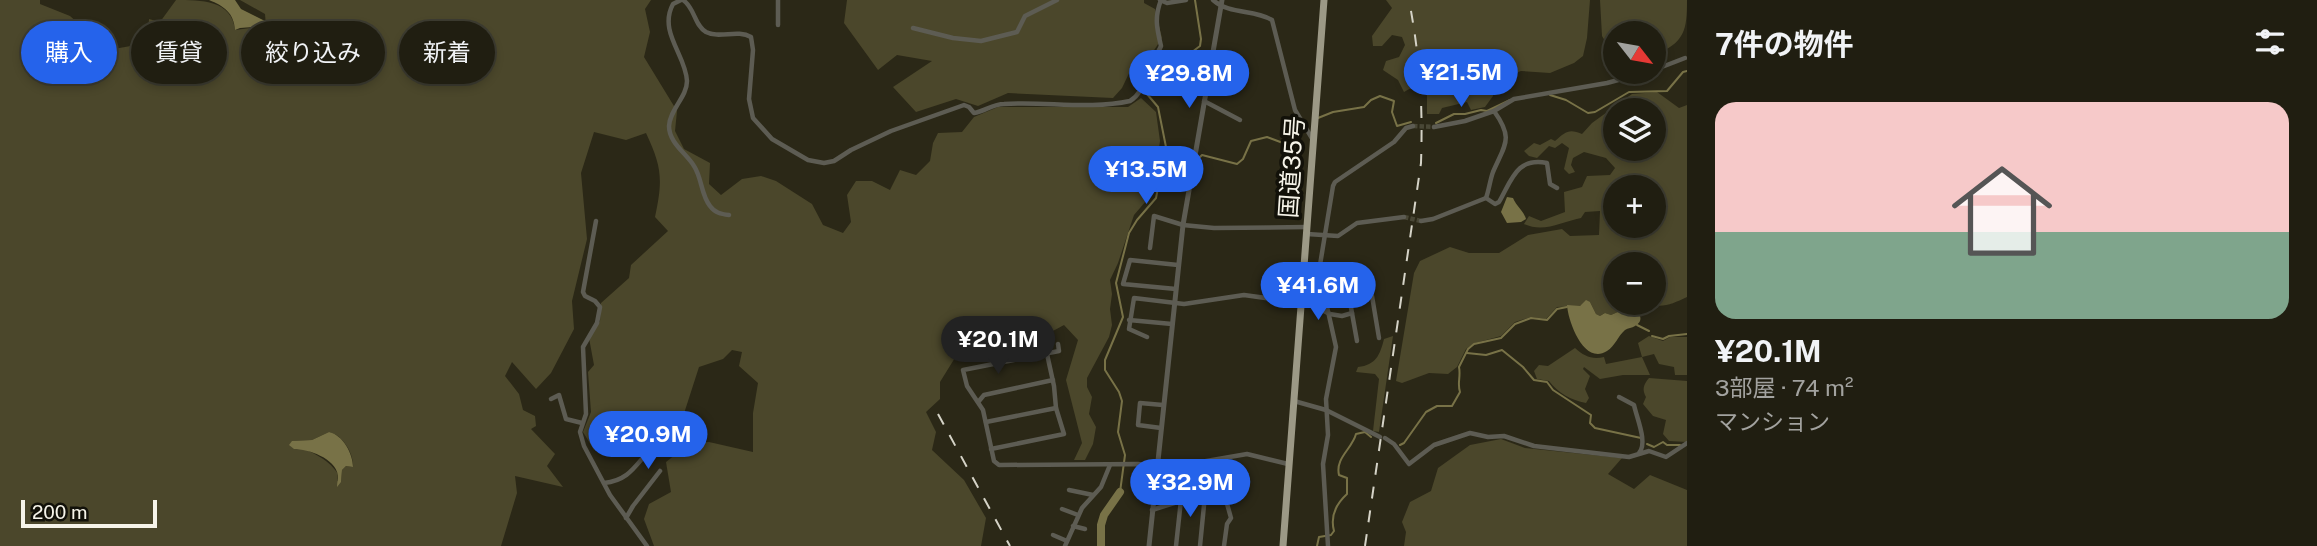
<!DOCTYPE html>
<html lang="ja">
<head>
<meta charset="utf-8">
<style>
  :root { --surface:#201e11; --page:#2d2b1f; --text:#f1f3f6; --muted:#a2a29f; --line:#3d3c31; --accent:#2563eb }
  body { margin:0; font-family:"Public Sans","Noto Sans JP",sans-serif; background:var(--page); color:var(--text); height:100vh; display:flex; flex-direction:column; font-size:26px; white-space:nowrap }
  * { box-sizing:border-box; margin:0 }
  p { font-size:23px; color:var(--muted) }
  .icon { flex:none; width:38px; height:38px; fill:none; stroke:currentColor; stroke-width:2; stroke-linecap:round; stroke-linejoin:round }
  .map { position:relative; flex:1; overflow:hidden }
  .drawer { display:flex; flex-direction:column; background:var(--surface); width:630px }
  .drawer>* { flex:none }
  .banner { position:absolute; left:21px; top:21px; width:665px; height:63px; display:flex; gap:14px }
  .needle { width:46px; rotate:121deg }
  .fabs { position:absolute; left:1603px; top:21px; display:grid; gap:14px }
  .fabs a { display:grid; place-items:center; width:63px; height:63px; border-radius:50%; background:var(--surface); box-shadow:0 4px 10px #0003,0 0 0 2px var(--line); font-size:35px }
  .scale { position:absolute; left:21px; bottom:18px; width:136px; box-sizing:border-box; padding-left:7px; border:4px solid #f6f4e9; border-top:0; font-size:19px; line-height:24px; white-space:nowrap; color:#f6f4e9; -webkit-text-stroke:5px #121109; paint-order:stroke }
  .price { position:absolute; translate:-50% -60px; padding:0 16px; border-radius:24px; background:var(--accent); color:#fff; font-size:23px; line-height:46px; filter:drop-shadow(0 2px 4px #0008) }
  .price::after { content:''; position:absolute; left:50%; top:42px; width:21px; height:16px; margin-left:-10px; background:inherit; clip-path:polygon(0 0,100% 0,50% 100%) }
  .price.active { background:#222; color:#fff }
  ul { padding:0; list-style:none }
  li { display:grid; align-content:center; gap:14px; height:371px; padding:0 28px }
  li span { display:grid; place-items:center; height:217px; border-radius:21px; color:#555 }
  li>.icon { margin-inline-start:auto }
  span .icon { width:126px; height:126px; fill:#fffc; stroke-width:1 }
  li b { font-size:30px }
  h2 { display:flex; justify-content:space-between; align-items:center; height:84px; padding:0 28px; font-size:30px }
  .tag { padding:0 24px; border-radius:32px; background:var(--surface); box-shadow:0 4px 10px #0003,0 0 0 2px var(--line); font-size:24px; line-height:63px }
  .tag.active { background:var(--accent); color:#fff }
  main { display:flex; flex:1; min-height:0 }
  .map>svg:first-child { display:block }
  .green { fill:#4b472b; fill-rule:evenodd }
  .water { fill:#787247 }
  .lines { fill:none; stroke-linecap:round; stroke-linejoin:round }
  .stream { stroke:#787247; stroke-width:2 }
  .river { stroke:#787247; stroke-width:8 }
  .minor-tunnel { stroke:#494736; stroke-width:4.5; stroke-dasharray:4.5 2; stroke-linecap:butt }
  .minor { stroke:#5d5c53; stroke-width:4.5 }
  .tertiary { stroke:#5d5c53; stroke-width:5 }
  .trunk { stroke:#9c9986; stroke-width:7 }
  .rail { stroke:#d5d3c7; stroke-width:2; stroke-dasharray:12 12; stroke-linecap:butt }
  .labels { text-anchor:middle; stroke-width:7; stroke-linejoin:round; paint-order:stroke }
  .street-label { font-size:24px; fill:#f6f4e9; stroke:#121109 }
</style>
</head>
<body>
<main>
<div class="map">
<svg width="1687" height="546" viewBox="0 0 1687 546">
  <rect width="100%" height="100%" fill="#2b2817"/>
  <!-- green -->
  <g class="green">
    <path d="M 0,0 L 40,0 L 40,4 L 70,16 L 108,50 L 142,44 L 148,33 L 149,19 L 160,22 L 176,0 C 201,0 232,0 235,30 L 266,26 L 265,14 L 240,0 L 651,0 L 645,9 L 650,32 L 644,57 L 677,111 L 675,131 L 684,149 L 710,163 L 709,184 L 721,195 L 742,179 L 761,176 L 776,181 L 812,204 L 823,225 L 843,233 L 851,222 L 847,195 L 856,181 L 872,181 L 890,190 L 900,170 L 916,175 L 930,161 L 933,143 L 938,133 L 962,132 L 974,117 L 998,107 L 1128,107 L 1141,98 L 1156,112 L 1160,141 L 1152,194 L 1134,215 L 1118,263 L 1110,280 L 1112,294 L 1110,309 L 1112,325 L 1109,337 L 1087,378 L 1087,387 L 1092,397 L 1089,414 L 1096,427 L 1093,444 L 1085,460 L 1074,460 L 1082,443 L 1066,380 L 1078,340 L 1064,325 L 1040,338 L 993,347 L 966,340 L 940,382 L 940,399 L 926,412 L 936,432 L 932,450 L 964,480 L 986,518 L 981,546 L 654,546 L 644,519 L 649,504 L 671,492 L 666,462 L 690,443 L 709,442 L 753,452 L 753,413 L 758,383 L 739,366 L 742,352 L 732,350 L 723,359 L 699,367 L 679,429 L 638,453 L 625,451 L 618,441 L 594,450 L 583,432 L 591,412 L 588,372 L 594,365 L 589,338 L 600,321 L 601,303 L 629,278 L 631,265 L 668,231 L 655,217 C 663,180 662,167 646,133 L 626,140 L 594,132 L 581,173 L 587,239 L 572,301 L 574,329 L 551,373 L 536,389 L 512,362 L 505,376 L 519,394 L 523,410 L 535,416 L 536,426 L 531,429 L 555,454 L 547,466 L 563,487 L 515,476 L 517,493 L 501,546 L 0,546 ZM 329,432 C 343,435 354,454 353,467 L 346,466 L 342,470 L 341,482 L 337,481 L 338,474 C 327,456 308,453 293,441 L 312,440 Z"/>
    <polygon points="847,0 1144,0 1144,3 1155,9 1162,38 1149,58 1132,67 1122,88 1113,98 1008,93 978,106 956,99 916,112 893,87 932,61 897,55 878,70 844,23"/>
    <polygon points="1386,0 1590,0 1587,38 1583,56 1574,63 1550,73 1521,71 1492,82 1493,96 1485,107 1471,110 1467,102 1442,108 1439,114 1427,114 1427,79 1404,92 1398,80 1383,70 1386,61 1399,57 1405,45 1402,37 1392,35 1382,46 1373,46 1372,36 1392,8"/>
    <path d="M 1600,0 L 1687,0 C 1687,30 1685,43 1654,55 L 1654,33 L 1615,33 L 1615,51 L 1611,51 L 1602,36 Z"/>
    <path d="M 1657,92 L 1679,108 L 1687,105 L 1687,297 C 1672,304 1662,309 1646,303 L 1654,303 L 1654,264 L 1615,264 L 1615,303 L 1644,303 L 1637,310 L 1629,307 L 1611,315 L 1605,313 L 1600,316 L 1596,314 L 1590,302 L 1580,306 L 1557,307 L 1546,319 L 1531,317 L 1515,322 L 1501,336 L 1475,343 L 1466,349 L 1457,367 L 1448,374 L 1429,373 L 1402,383 L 1396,381 L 1414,273 L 1420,261 L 1450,247 L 1469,253 L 1499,253 L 1528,235 L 1562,229 L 1570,236 L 1599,235 L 1600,211 L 1585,212 L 1581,218 C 1561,222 1544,233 1524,224 L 1529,216 L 1541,221 L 1565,212 L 1564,192 L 1582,187 L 1587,176 L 1610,175 L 1615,168 L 1606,158 L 1584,152 L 1573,158 L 1571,165 L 1575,172 L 1569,174 L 1564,169 L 1569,148 L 1562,143 L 1555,148 L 1549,146 L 1537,158 L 1529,156 L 1524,151 L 1534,143 L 1540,145 L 1551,139 L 1555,141 C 1565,132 1569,128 1582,134 L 1592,123 L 1632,94 ZM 1615,110 L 1654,110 L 1654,149 L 1615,149 ZM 1615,187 L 1654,187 L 1654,226 L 1615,226 Z"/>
    <path d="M 1393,336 L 1379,432 L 1373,431 L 1379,379 L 1375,374 L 1356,372 L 1358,367 C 1376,365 1380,355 1384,339 Z"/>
    <path d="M 1649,336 L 1663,341 L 1670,337 L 1687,337 L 1687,375 L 1675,375 L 1674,367 L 1659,364 L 1654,354 L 1642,357 L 1650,375 L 1623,375 L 1600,379 L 1584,367 L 1583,369 L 1590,376 L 1585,389 L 1589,398 L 1586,403 C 1571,400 1558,393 1549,381 L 1537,379 L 1534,371 L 1539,365 L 1548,366 L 1575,348 C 1584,356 1592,360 1604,357 L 1606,364 L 1642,357 L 1638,343 Z"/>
    <path d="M 1649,378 L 1687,381 L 1687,442 L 1669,441 L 1663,434 L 1666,420 L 1653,416 L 1643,404 L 1646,397 C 1642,390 1643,385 1649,378 Z"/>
    <polygon points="1501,439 1525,448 1622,458 1608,474 1634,489 1650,475 1687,490 1687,546 1404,546 1406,532 1402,522 1410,502 1431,491 1438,468 1470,445"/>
  </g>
  <!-- water -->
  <g class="water">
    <path d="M 209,0 L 235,0 L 241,9 L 267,22 L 267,26 L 240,28 L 235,30 C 234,13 224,6 209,0 Z"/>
    <path d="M 1507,197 L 1513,198 C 1516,206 1524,211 1526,219 L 1521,222 L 1507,223 L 1501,212 Z"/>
    <path d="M 1586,300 L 1590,302 L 1596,314 L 1600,316 L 1605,313 L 1611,315 L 1629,307 C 1637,310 1647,319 1635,326 C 1632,328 1628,328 1625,330 C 1618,336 1615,346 1607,351 C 1584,366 1568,321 1567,305 L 1580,306 Z"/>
    <path d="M 329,432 C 343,435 353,454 353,467 L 346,466 L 342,470 L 341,482 L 337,487 C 337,483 338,479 338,475 C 335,458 308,449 294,449 L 289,445 L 292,441 L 312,440 Z"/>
  </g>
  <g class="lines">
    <!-- stream -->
    <g class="stream">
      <polyline points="1550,95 1566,100 1588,113 1595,112 1629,92 1667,91 1683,72 1687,71"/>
      <polyline points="1318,118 1333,112 1364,107 1371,100 1380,96 1394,101 1392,112 1397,126 1411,122"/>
      <polyline points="1436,123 1454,114 1465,114 1481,110 1487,111 1510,100"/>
      <polyline points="1200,157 1202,155 1237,164 1243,159 1251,141 1267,137 1283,143 1294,137 1301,127"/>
      <polyline points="1161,166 1188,165"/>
      <polyline points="1637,325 1649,331"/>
      <polyline points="1652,336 1663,339 1669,336 1687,334"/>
      <polyline points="1467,353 1486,355 1502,350 1523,367 1534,380 1547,382 1553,390 1591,415 1590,423 1595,428 1641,438"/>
      <polyline points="1647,444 1654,447 1663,442 1667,445 1680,445"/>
      <path d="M 1400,445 L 1404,443 L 1426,412 L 1437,406 L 1452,406 L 1460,392 C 1457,383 1461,377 1459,367 L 1468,349 L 1474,344 L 1501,338 L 1515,324 L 1531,318 L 1547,320 L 1557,309 L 1567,307"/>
      <polyline points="1120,492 1125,455 1118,432 1122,401 1119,392 1105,370 1105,360 1123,317 1116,283 1129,233 1137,220 1156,198 1166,147 1158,107 1147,94 1152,88 1172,89 1186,81 1182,65 1188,55 1200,46 1201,39 1195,0"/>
      <path d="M 1317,546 L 1319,537 L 1331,535 L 1334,531 C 1330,516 1336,504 1347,494 L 1347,478 L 1339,475 C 1335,458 1352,449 1356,434 L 1365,432 L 1371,437"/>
    </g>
    <!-- river -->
    <polyline class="river" points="1101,546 1101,525 1104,515 1120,492"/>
    <!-- minor-tunnel -->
    <g class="minor-tunnel">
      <polyline points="1413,126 1434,127"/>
      <polyline points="1404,217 1421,221"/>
    </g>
    <!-- minor -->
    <g class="minor">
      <path d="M 681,0 L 673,4 C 658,32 686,55 687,81 C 687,97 670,109 669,126 C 669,143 686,153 694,166 C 702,178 701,195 710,206 C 715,213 721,214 729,215"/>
      <path d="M 683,0 C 695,8 694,25 706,32 C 720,39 737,29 751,37 L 753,50 L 749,99 L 753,118 L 772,139 L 808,160 L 824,163 L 834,161 L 851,150 L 891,131 L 964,105 L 969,107 L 974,113 C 985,111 993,104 1004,104 C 1045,101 1089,110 1130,101 C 1143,93 1144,79 1150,67 C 1153,60 1158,53 1161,46 C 1157,29 1154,18 1161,0"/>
      <polyline points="778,0 778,25"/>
      <polyline points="1160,0 1167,3 1186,0"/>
      <path d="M 1213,0 C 1230,15 1253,9 1272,20 L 1295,110 L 1313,140"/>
      <polyline points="913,28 953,38 981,41 1017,32 1025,16 1057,0"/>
      <polyline points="1654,70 1685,58"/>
      <polyline points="1204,101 1240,120"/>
      <polyline points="1434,127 1465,121 1494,111 1514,99 1607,83 1648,72"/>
      <path d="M 1486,198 L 1495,204 L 1499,202 C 1512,179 1517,157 1547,163 L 1550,184 L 1557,188"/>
      <polyline points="596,221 583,292 585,296 595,301 600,307 597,323 583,347 586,414 580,432 584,446 610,495 647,546"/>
      <path d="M 1421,221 L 1433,219 L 1486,198 C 1489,190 1490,180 1493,172 C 1505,144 1514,139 1494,111"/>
      <polyline points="1307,234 1338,236 1357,223 1404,217"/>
      <polyline points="1150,248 1154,216 1183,225 1214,228 1307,227"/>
      <polyline points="1176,289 1123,284 1130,260 1178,265"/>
      <polyline points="1129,320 1172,324"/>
      <polyline points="1147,337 1129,329 1134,298 1184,304 1244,295 1309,304 1330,314 1342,316 1352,313"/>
      <polyline points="1357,341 1350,302 1372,296 1379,338"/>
      <polyline points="1058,344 1059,351 963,370 967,386 983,410 994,461 999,465 1138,464 1166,468 1247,454 1288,464"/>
      <path d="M 1619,397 L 1634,405 C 1637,419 1648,443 1639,453"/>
      <polyline points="551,399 559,395 566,419 582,423"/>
      <polyline points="979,401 984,395 1053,380"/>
      <polyline points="1294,401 1326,410 1380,437"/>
      <polyline points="986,422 1056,408"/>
      <polyline points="1161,428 1138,425 1140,403 1163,405"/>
      <polyline points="1385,438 1394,444 1409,464 1434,445 1470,433 1488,437 1504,436 1534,446 1629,457 1649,451 1666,457 1687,443"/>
      <polyline points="991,449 1064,434 1056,408 1054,386 1047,354"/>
      <path d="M 604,483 C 633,480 637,460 657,443 C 664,437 674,433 682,429"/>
      <polyline points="1069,490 1093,495"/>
      <polyline points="1062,509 1078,515"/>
      <polyline points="1152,510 1200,495 1224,493 1231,518 1227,524 1224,546"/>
      <polyline points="626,518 633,506 660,471"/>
      <polyline points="1073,526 1085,529"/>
      <polyline points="1053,535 1067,541"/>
      <polyline points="1065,546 1082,508 1101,487 1110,465"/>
      <polyline points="1176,546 1181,500"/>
      <polyline points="1200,546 1205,495"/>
      <polyline points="1328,546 1323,464 1328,435 1326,399 1336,347 1319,271 1333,186 1335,182 1394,142 1406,128 1413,126"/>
    </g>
    <!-- tertiary -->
    <polyline class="tertiary" points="1149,546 1183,225 1222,0"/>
    <!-- trunk -->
    <polyline class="trunk" points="1283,546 1324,0"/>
    <!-- rail -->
    <g class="rail">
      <polyline points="938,414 1010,546"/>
      <path d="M 1365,546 L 1421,163 C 1423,104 1420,58 1409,0"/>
    </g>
  </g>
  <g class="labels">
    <!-- street labels -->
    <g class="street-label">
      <text transform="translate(1292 167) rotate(-86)" y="8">国道35号</text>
    </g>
  </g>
</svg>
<div class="fabs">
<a><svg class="needle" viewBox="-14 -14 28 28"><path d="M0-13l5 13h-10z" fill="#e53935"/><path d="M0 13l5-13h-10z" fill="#a2a29f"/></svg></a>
<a><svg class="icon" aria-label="layers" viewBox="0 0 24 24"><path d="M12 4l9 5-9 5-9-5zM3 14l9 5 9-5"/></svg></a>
<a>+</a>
<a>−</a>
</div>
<div class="scale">200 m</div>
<b class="price" style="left:1461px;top:109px">¥21.5M</b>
<b class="price" style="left:1189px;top:110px">¥29.8M</b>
<b class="price" style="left:1146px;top:206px">¥13.5M</b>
<b class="price" style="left:1318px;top:322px">¥41.6M</b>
<b class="price active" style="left:998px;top:376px">¥20.1M</b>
<b class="price" style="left:648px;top:471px">¥20.9M</b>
<b class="price" style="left:1190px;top:519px">¥32.9M</b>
<div class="banner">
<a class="tag active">購入</a>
<a class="tag">賃貸</a>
<a class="tag">絞り込み</a>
<a class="tag">新着</a>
</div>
</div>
<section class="drawer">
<h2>7件の物件<svg class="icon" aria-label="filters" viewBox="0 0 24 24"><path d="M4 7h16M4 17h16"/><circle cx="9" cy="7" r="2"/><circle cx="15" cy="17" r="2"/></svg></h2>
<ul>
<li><span style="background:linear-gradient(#f6c9c9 60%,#7fa58c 0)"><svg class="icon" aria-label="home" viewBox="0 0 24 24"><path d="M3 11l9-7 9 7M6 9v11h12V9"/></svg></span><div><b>¥20.1M</b><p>3部屋 · 74 m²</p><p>マンション</p></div></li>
</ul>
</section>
</main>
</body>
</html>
